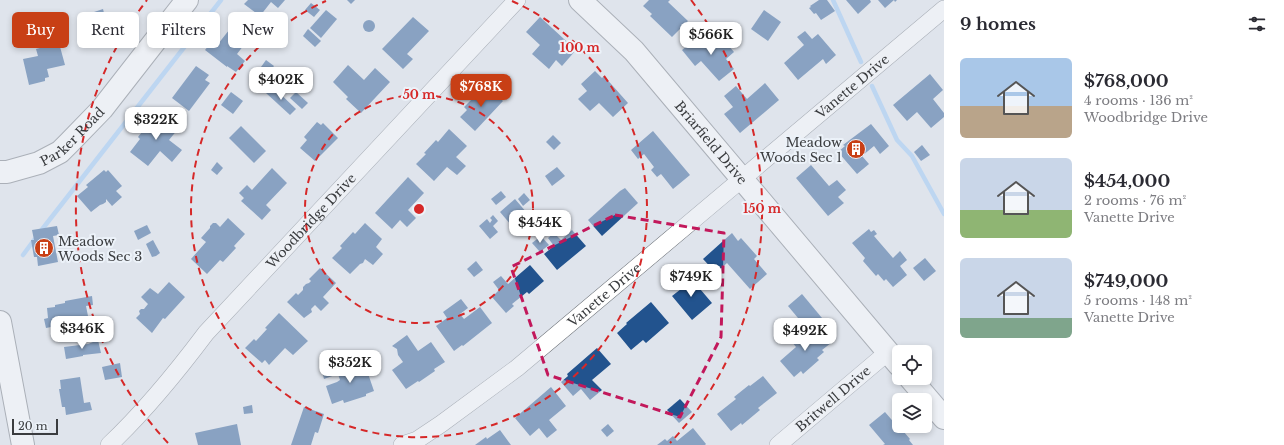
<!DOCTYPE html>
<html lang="en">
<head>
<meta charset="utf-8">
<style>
  :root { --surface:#fff; --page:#f2f2f3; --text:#2b2b33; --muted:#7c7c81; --accent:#c83f15 }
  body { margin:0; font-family:"Libre Baskerville",serif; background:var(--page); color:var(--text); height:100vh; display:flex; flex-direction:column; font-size:15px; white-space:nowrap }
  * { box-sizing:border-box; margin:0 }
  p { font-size:13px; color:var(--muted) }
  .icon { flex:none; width:22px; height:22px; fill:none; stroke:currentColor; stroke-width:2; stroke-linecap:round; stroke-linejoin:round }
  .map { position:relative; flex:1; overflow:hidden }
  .panel { display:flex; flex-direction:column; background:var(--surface); width:340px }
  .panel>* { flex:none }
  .guide { position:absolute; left:12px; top:12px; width:380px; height:36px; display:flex; gap:8px }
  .fabs { position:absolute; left:892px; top:345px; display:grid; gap:8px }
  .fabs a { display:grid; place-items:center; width:40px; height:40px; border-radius:6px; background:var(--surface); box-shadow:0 2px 6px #0003; font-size:20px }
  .scale { position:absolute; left:12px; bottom:10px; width:46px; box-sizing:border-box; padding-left:4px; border:2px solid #3a3c3f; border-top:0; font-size:11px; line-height:14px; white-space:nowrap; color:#3a3c3f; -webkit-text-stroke:3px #ecf2f9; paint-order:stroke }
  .price { position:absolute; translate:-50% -34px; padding:0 9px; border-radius:8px; background:#fff; color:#222; font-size:13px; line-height:26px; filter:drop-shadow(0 1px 2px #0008) }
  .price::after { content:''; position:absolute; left:50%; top:24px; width:12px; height:9px; margin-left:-6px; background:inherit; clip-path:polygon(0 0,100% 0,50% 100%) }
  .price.on { background:var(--accent); color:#fff }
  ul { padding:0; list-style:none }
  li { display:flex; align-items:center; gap:12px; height:100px; padding:0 16px }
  li span { display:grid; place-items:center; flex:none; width:112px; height:80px; border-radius:6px; color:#555 }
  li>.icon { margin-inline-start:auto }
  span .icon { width:48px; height:48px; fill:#fffc; stroke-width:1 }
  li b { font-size:17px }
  h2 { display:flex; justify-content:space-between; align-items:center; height:48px; padding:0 16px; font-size:17px }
  .tag { padding:0 14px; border-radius:6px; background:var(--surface); box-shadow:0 2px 6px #0003; font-size:14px; line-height:36px }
  .tag.on { background:var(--accent); color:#fff }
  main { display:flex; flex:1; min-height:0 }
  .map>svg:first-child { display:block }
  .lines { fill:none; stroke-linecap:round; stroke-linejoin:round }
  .stream { stroke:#94c5f7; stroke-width:4.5 }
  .building { fill:#22538e }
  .street-casing { stroke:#6d7278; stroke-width:18 }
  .secondary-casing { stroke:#6d7278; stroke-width:24 }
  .street { stroke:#fff; stroke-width:17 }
  .secondary { stroke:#fff; stroke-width:22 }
  .marked { fill:none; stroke:#c2185b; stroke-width:3; stroke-dasharray:8 5; stroke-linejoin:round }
  .ring { fill:none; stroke:#d62828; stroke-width:2; stroke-dasharray:7 5 }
  .labels { text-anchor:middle; stroke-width:4; stroke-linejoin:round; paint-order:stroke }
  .street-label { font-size:13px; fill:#3a3c3f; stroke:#ecf2f9 }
  .poi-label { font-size:13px; fill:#3a3c3f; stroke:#ecf2f9; text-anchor:end }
  .centre { fill:#d62828; stroke:#ecf2f9; stroke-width:2 }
  .ring-label { font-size:12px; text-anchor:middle; font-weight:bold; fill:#d62828; stroke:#ecf2f9; stroke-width:4; stroke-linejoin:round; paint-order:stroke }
</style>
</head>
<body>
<main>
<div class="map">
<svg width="944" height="445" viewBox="0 0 944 445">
  <rect width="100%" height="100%" fill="#dfe4ec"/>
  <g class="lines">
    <!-- stream -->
    <g class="stream">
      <polyline points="833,0 861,62"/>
      <polyline points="872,86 897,140 912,156 944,214"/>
      <polyline points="40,232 221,0"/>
      <polyline points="23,255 34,240"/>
    </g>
  </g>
  <!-- building -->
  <g class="building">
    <polygon points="248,0 285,0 278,8 271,2 260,16 244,4"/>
    <polygon points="347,0 355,0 351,4"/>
    <polygon points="649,0 670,0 668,2 688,21 672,37 650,16 652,14 643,6"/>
    <polygon points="819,0 827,0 835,11 821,20 816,13 814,14 809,8 811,7 810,6"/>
    <polygon points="846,0 870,0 871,2 858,14"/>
    <polygon points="878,0 897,0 895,2 894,0 885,8"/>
    <polygon points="311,3 320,10 314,17 305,10"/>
    <polygon points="103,9 105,17 94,20 91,13"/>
    <polygon points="326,10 337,19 321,38 310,28"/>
    <polygon points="764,10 781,22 768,41 751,29"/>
    <polygon points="413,17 429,31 407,54 413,59 403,69 382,49"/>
    <polygon points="540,17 576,50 562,66 556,60 549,69 532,54 540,45 526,32"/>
    <circle cx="369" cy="26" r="6"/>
    <polygon points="237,20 253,33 237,54 245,61 236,72 227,66 227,67 205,50 213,40 218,44"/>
    <polygon points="106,21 109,30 97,33 95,25"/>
    <polygon points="308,29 321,41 315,47 303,36"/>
    <polygon points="805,31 812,39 818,34 836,55 826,64 823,59 798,80 784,63 804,45 797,37"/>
    <polygon points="703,33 713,45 722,38 734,52 726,59 734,69 719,81 701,61 695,66 682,50"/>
    <polygon points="59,43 65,65 47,69 49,77 45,78 45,81 29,85 23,59 38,56 36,49"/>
    <polygon points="266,60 274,66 263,80 256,74"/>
    <polygon points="348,65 364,80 375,68 390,82 361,113 346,99 348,97 333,82"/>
    <polygon points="196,66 209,75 205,80 210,83 189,111 172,98"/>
    <polygon points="595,71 602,78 604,76 628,103 613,117 599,103 590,111 578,99 587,91 581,84"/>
    <polygon points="930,74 943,90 933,99 944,113 944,117 931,128 917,112 907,121 893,105"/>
    <polygon points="765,83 779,100 740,133 724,114 733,107 724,96 736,86 747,99"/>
    <polygon points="272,86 296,109 290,115 266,93"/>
    <polygon points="488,87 503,101 475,131 460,117 467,110 464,107 479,92 482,94"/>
    <polygon points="231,92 243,101 233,114 221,105"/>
    <polygon points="296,92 308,103 302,109 290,98"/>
    <polygon points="157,113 178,129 169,140 182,150 172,162 160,151 148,166 130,152 140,139 138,137"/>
    <polygon points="317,122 321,125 323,123 338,138 315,161 300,148 307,140 304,137"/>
    <polygon points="871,124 889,146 880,154 874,146 862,156 869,164 857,174 838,152 845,146 843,145"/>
    <polygon points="241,126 266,151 254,163 229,138"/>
    <polygon points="449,129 467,146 456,157 466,166 457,175 447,167 434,181 416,164 426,154 424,153 436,140 438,142"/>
    <polygon points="653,131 690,175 673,189 661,174 657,177 651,170 654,167 644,154 638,159 631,150"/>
    <polygon points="553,135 561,143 554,150 546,142"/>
    <polygon points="922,145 930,155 921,161 914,152"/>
    <polygon points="217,162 223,168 217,175 211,170"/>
    <polygon points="811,165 829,186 837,180 846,190 838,197 844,203 828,216 796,178"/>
    <polygon points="557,167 565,176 552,186 545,176"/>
    <polygon points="272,168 287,183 266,205 271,210 262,220 241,201 244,198 239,193 247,185 252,190"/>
    <polygon points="104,170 106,172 108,170 122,186 116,191 122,197 112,206 106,199 106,202 103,204 100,205 91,212 77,196 88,187 86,185"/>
    <polygon points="408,177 424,193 408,210 416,218 407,227 400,220 392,229 375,213"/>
    <polygon points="625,188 638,203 602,236 588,220 620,191"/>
    <polygon points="501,191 506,197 496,205 491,199"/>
    <polygon points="524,193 530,200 523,206 518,199"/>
    <polygon points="515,199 527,213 512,226 500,212"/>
    <polygon points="493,215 498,221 493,226 498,232 490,239 479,226 487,219 490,223 492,220 490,218"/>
    <polygon points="228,218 245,234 234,246 236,248 223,262 220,260 207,274 191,259 206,242 201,238 210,228 210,226 213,223 216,223 220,227"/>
    <polygon points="365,223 382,239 376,247 383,254 373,265 365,259 363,263 360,264 350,274 332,258 342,248 340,246 353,232 355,234"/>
    <polygon points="147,225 151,233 138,240 134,231"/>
    <polygon points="57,226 59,235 53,236 58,262 38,266 37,257 34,257 31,240 34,240 32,230"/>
    <polygon points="869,229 871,232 874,230 877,234 874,236 893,258 900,251 907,260 900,266 907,275 893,287 886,279 884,281 878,274 876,276 863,261 865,258 852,243"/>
    <polygon points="572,230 586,246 557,270 544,254 554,246 548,238 554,233 561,240"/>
    <polygon points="732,233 738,241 741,238 757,256 754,259 767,274 750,289 727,263 716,273 703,259"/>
    <polygon points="541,236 549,245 540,252 532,243"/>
    <polygon points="153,240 160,253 156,256 152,257 146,244"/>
    <polygon points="925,258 936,271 924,281 913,268"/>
    <polygon points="476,261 483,270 474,277 467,269"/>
    <polygon points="530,265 544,281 529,294 527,292 512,304 514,306 506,313 492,297 499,290 493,282 501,276 508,284"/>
    <polygon points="320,268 336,283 323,297 329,303 321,311 315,305 311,309 312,312 304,318 287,302 296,293 298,295 303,290 303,287 306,284 309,283 311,281 309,279"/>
    <polygon points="689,276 712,303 692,320 672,296 681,289 678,285"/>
    <polygon points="169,282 185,297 165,319 163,318 152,333 136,318 140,314 139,311 141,309 144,309 148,304 141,297 150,288 158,294"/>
    <polygon points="802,294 822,318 808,330 788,306"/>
    <polygon points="92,296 93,305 86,306 88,316 82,317 83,322 90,321 92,333 80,335 81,338 64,341 62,335 52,336 51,327 46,328 44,319 48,318 47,308 55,307 55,305 65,303 65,301"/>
    <polygon points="461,299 468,308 460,314 464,319 480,307 492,323 463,346 462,345 454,351 436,326 447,318 443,312"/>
    <polygon points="651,302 669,323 646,343 643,340 631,350 617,333 627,324 626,323"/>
    <polygon points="279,313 308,341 293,355 285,348 269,365 265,360 262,363 245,348 254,339 256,341 267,329 265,328"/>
    <polygon points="818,328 831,343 822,350 824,352 817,358 819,360 803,374 801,371 794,377 780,361 796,347 792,342 792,340 801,333 803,333 807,337"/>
    <polygon points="407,335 418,351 431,342 445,362 434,369 435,371 419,382 418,381 406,389 392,370 403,362 398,355 397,349 392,346"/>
    <polygon points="98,340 101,353 83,355 83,356 66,359 64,347 88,344"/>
    <polygon points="597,348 611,364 592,380 602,390 590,400 581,389 573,396 561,382 568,376 567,374"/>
    <polygon points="364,362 374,391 366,394 366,396 344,403 343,400 332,404 326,386 337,382 340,380 338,374 324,379 323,375 339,370 339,368 349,365 350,367"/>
    <polygon points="120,363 122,377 105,380 102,367"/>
    <polygon points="763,376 777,393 758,408 760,410 742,425 741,423 731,431 717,414 736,399 734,397 749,385 750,386"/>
    <polygon points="80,377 84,403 90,402 92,410 66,415 65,407 62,407 59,389 61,389 60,380"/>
    <polygon points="551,387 566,406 549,420 557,430 547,438 539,428 530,436 515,418"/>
    <polygon points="680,399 692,412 679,423 667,410"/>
    <polygon points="252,405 253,413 244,414 243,407"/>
    <polygon points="304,407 324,414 318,433 315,432 311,445 291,445"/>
    <polygon points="885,412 897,426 898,425 910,439 909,440 913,445 883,445 885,444 869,425"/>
    <polygon points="237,424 241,445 198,445 195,433"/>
    <polygon points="608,424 614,431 607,437 601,430"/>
    <polygon points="693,428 706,444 705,445 657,445 665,439 667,441 673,436 677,441"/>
    <polygon points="500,430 511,445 475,445 486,437 487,439"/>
  </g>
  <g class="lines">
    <!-- street casing -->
    <g class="street-casing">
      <g id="street">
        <path id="s1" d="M 109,445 C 145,411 176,373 206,333 L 517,0"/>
        <path id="s2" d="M 402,445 L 417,440 L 441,424 L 517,368 L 944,9"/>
        <path id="s3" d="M 778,445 L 888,352"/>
      </g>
    </g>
    <!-- secondary casing -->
    <g class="secondary-casing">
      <g id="secondary">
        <path id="s4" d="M 580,0 L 634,51 L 899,365"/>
        <path id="s5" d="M 0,172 L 7,172 L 39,163 L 60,152 L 70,142 L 102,109 L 187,0"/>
        <polyline points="0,322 23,445"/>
        <polyline points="910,378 944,418"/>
      </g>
    </g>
    <!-- street -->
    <use href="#street" class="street"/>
    <!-- secondary -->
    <use href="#secondary" class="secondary"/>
  </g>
  <!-- marked area -->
  <path d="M0 0H944V445H0ZM 615,215 L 724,233 L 721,337 L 680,417 L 548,375 L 511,267 Z" fill="#dfe4ec" fill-opacity=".55" fill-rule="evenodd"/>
  <path class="marked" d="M 615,215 L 724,233 L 721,337 L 680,417 L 548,375 L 511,267 Z"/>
  <!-- distance rings -->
  <g class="ring">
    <circle cx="419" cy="209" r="114"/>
    <path d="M512 1A228 228 0 1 1 326 1"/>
    <path d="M168 443A343 343 0 0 1 147 0M691 0A343 343 0 0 1 670 443"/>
  </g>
  <!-- icons -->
  <defs>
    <g id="building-disc" transform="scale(1)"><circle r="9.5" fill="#c83f15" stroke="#ecf2f9"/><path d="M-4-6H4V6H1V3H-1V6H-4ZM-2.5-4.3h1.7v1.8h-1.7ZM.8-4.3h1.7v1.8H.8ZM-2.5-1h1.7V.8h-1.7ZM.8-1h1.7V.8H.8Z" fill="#fff"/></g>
  </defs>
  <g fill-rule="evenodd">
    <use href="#building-disc" x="856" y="149"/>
    <use href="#building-disc" x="44" y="248"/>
  </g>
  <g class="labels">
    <!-- street labels -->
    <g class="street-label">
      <text dy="5" stroke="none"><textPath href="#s2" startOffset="577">Vanette Drive</textPath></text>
      <text dy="5" stroke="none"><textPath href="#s5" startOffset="83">Parker Road</textPath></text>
      <text dy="5" stroke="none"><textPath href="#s4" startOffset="194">Briarfield Drive</textPath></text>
      <text dy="5" stroke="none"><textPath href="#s1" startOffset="302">Woodbridge Drive</textPath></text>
      <text dy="5" stroke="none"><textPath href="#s2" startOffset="253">Vanette Drive</textPath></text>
      <text dy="5" stroke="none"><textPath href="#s3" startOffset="72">Britwell Drive</textPath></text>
    </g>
    <!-- poi labels -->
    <g class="poi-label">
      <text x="842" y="147">Meadow<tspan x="842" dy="15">Woods Sec 1</tspan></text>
      <text x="58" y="246" text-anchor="start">Meadow<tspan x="58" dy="15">Woods Sec 3</tspan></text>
    </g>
  </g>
  <circle cx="419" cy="209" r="6" class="centre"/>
  <g class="ring-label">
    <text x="580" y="52">100 m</text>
    <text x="419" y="99">50 m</text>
    <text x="762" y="213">150 m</text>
  </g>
</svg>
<div class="fabs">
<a><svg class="icon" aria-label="locate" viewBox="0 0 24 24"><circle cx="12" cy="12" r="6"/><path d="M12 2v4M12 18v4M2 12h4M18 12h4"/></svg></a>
<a><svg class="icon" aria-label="layers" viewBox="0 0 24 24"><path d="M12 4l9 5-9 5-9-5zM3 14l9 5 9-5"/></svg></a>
</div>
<div class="scale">20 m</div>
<b class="price" style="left:711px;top:56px">$566K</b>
<b class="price" style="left:281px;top:101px">$402K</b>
<b class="price on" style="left:481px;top:108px">$768K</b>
<b class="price" style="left:156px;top:141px">$322K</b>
<b class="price" style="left:540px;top:244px">$454K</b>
<b class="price" style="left:691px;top:298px">$749K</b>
<b class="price" style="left:82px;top:350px">$346K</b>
<b class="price" style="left:805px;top:352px">$492K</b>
<b class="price" style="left:350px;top:384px">$352K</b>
<div class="guide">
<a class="tag on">Buy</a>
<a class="tag">Rent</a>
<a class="tag">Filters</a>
<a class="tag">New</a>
</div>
</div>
<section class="panel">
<h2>9 homes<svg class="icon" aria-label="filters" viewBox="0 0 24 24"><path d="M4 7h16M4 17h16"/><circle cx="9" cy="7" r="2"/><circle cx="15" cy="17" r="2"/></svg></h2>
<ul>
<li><span style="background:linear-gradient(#a9c7e8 60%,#b9a48a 0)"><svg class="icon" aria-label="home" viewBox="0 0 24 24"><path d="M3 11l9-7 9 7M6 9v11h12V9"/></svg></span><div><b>$768,000</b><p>4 rooms · 136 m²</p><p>Woodbridge Drive</p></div></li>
<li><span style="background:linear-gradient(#c9d6e8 65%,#8fb573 0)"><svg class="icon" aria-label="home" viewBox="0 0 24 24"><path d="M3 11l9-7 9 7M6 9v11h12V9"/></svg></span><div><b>$454,000</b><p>2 rooms · 76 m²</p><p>Vanette Drive</p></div></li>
<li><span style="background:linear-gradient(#c9d6e8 75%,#7fa58c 0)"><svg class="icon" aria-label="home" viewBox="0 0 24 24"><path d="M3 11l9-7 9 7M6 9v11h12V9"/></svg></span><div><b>$749,000</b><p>5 rooms · 148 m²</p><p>Vanette Drive</p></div></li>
</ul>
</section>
</main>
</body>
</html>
